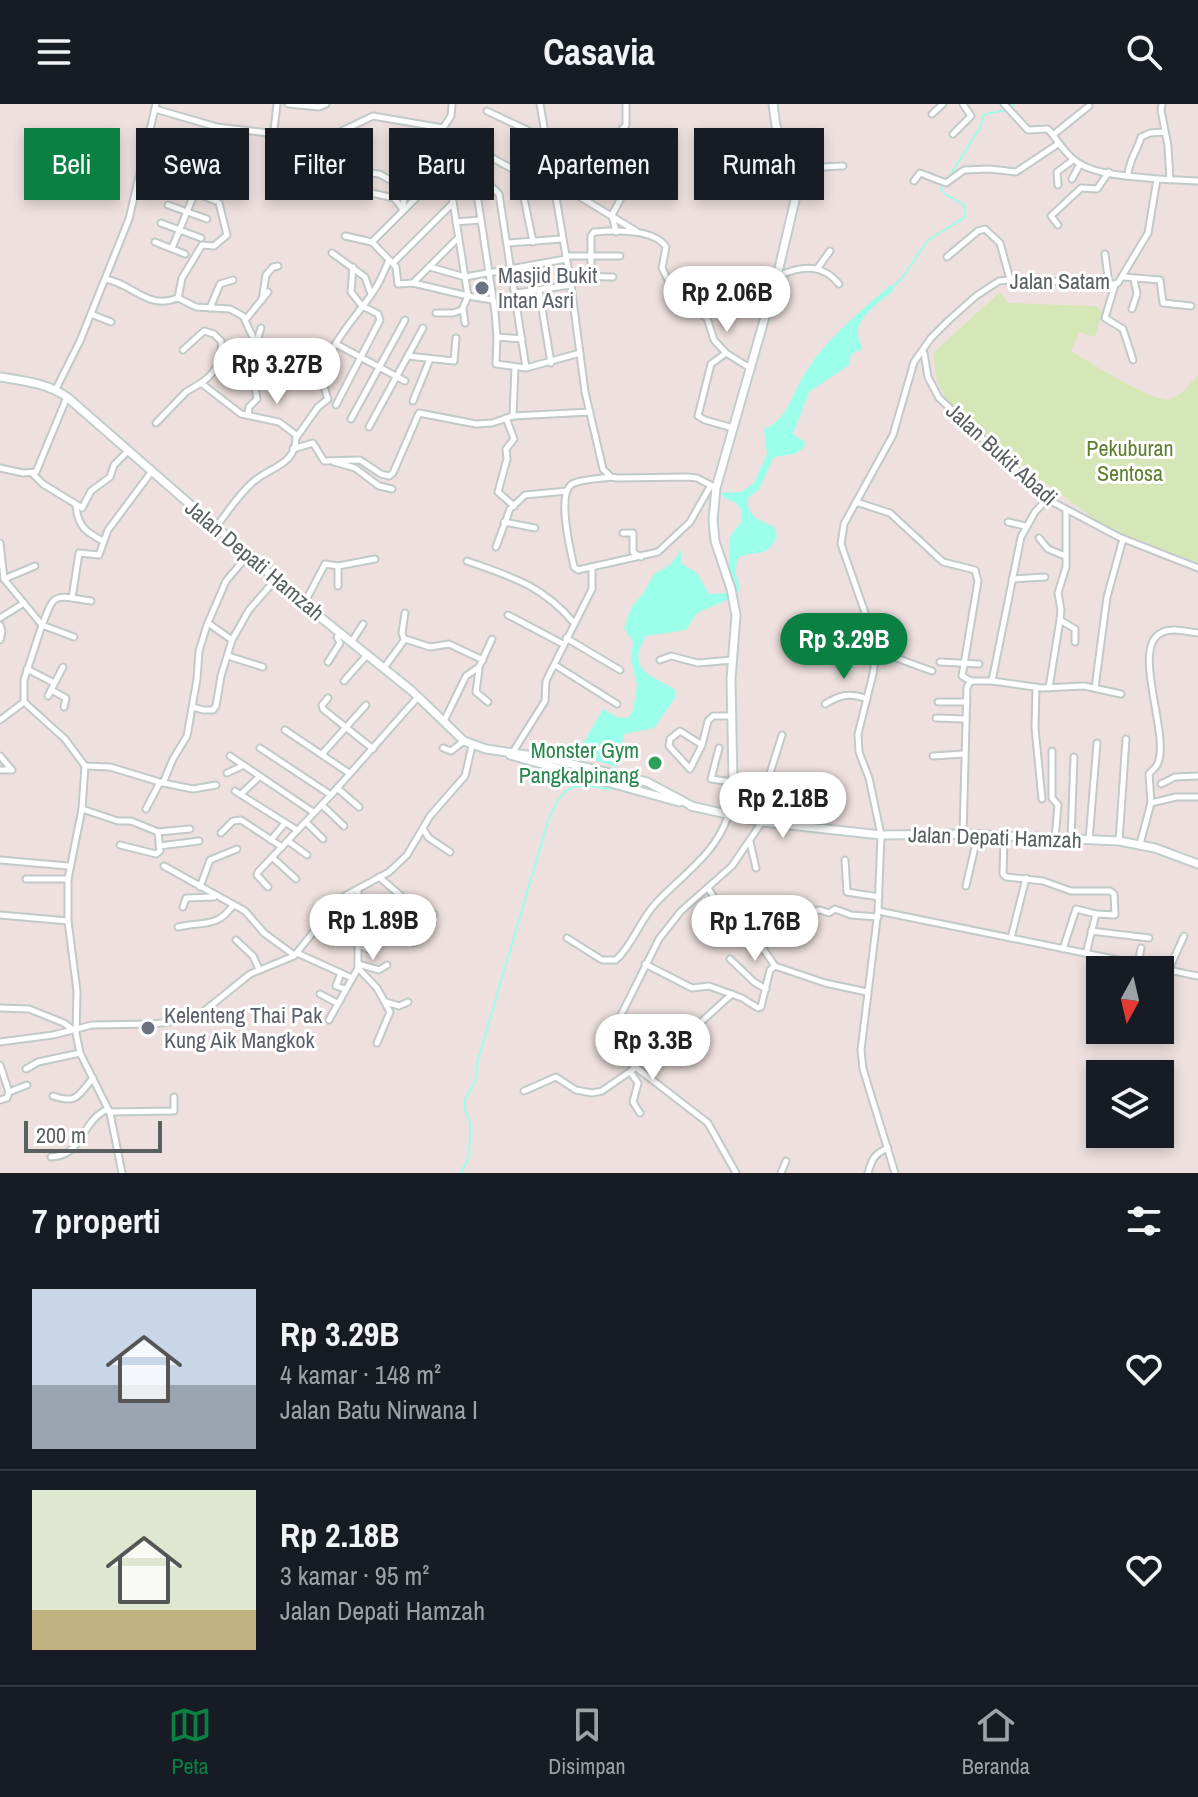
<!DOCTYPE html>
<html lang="id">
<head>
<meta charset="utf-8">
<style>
  :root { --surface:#171b24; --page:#20242c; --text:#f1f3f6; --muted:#9ea1a6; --line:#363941; --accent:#0b8043 }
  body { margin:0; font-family:"Archivo Narrow",sans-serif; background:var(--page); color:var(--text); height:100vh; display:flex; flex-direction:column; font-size:30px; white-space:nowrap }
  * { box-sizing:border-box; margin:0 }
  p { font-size:26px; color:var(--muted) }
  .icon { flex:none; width:44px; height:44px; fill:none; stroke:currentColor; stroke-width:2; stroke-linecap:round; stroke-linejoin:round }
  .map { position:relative; height:1069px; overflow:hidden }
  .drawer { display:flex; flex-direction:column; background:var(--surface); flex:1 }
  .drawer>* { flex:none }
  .banner { position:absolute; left:24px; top:24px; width:1150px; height:72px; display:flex; gap:16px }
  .needle { width:52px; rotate:188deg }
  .tools { position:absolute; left:1086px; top:852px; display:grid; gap:16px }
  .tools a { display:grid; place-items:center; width:88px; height:88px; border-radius:0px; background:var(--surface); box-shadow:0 4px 12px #0003; font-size:40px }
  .scale { position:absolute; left:24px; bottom:20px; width:138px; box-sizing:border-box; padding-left:8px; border:4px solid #586160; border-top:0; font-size:22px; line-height:28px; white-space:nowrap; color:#586160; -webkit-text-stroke:6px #fff; paint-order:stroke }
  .price { position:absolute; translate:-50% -68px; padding:0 18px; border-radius:28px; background:#fff; color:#222; font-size:26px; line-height:52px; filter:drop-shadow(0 2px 4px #0008) }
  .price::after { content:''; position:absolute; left:50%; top:48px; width:24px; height:18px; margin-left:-12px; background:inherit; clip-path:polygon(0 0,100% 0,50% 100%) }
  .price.current { background:var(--accent); color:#fff }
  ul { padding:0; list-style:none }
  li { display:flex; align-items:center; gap:24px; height:200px; padding:0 32px }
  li+li { border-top:2px solid var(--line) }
  li span { display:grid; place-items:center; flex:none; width:224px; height:160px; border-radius:0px; color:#555 }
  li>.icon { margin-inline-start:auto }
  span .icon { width:96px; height:96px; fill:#fffc; stroke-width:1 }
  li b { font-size:34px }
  h2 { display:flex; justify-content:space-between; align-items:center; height:96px; padding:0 32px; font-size:34px }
  .tag { padding:0 28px; border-radius:0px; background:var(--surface); box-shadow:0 4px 12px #0003; font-size:28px; line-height:72px }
  .tag.current { background:var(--accent); color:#fff }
  header { display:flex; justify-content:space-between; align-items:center; height:104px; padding:0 32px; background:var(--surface); font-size:36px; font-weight:700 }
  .dock { display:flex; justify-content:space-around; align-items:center; height:112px; border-top:2px solid var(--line); background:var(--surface); font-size:22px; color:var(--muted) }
  .dock a { display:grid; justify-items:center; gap:4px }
  .dock .current { color:var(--accent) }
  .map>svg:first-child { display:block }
  .green { fill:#d6e7b7 }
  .water { fill:#9cffea }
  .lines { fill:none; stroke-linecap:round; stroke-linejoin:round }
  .stream { stroke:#9cffea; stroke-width:2 }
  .street-casing { stroke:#c1c9c9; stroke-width:9 }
  .secondary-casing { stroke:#c2cdcd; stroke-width:11 }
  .street { stroke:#fff; stroke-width:5 }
  .secondary { stroke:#fff; stroke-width:7 }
  .worship-dot { fill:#6b7280; stroke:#fff; stroke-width:3 }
  .leisure-dot { fill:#2e9e5b; stroke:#fff; stroke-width:3 }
  .labels { text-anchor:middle; stroke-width:6; stroke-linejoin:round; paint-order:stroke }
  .worship-label { font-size:22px; fill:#5b616d; stroke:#fff; text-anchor:start }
  .street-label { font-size:22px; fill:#586160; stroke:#fff }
  .park-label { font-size:22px; fill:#5d7e2b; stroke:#fff }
  .leisure-label { font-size:22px; fill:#27864d; stroke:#fff; text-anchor:end }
</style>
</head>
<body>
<header><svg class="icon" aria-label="menu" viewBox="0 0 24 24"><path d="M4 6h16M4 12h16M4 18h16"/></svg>Casavia<svg class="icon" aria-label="search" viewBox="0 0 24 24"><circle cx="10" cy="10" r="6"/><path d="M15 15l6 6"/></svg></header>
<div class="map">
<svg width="1198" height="1069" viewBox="0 0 1198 1069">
  <rect width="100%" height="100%" fill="#ede0de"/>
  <!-- green -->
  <path class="green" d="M 1000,188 L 1008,199 L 1096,202 L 1102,208 L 1095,233 L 1079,228 L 1071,247 C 1088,257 1153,299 1169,295 C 1181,293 1190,279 1198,271 L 1198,459 L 1104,422 L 1025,364 L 947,297 L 937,277 L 933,249 Z"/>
  <!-- water -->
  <g class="water">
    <path d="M 891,181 L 894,186 C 882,196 854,214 858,233 C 859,237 862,241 862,245 L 851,250 L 849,261 L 809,288 L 793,330 L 805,338 L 804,344 L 794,350 L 774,353 L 759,385 L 748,394 C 746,413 760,416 774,423 L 777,432 C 766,457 754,445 738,454 L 735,467 L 740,484 L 737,491 L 729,462 L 729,434 L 741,418 L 742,407 L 736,399 L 724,394 L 721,389 L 741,388 L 754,379 L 767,350 L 764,325 C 783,318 789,300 798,282 C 819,240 855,212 891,181 Z"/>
    <path d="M 681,446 L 681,459 L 697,469 L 709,490 L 727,489 L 729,495 L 697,509 L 686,526 L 646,532 C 624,567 654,572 676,586 L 675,594 L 654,624 L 624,630 L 617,663 L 582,652 L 580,650 L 582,641 L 603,605 L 617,613 L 628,614 L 633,606 L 637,581 L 631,556 L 633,538 L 624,524 L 632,502 L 642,491 L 654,470 L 671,460 Z"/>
  </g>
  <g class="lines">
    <!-- stream -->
    <g class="stream">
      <path d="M 891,185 L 902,174 L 928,136 L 965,113 L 964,101 L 945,90 L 941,85 L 943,79 L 949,73 L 981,22 L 983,12 C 994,5 1005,11 1014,0"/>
      <path d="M 461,1069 L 468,1054 L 470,1035 L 470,1019 L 465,1006 L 465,995 L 475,978 L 477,959 L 548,717 C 565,678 571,679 610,685 L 613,672"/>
    </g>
    <!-- street casing -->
    <g class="street-casing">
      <g id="street">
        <polyline points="288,0 319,3 326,0"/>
        <polyline points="540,0 571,181 585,288 603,365 611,373 617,374 688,373 697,374 716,384"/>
        <path d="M 1004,0 L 1028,26 L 1048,25 C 1056,34 1062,45 1072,54 C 1091,72 1131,72 1157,75"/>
        <polyline points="1162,0 1161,6 1168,42 1170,76"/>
        <polyline points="155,5 217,23 319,35 329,33 373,12 443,24 451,12 452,0"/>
        <polyline points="487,7 546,35 569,33 599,38 618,30 626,21 626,0"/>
        <polyline points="932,10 943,0"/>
        <polyline points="953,30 971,12 963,0"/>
        <polyline points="1053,31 1089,2"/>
        <polyline points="183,40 223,56"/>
        <polyline points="485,50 536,78 554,83"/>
        <polyline points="270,61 277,0"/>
        <polyline points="142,62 165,68"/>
        <polyline points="184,62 218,76"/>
        <polyline points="352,67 379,70 406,84 402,107"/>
        <polyline points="793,68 798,64 843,62"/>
        <path d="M 1128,71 C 1129,55 1137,48 1141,33 L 1150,29 L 1164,28"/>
        <polyline points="438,72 434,58 447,47 468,60 475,77"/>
        <polyline points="553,72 590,74 620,72 651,82 674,85"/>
        <polyline points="750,72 767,59 787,53"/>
        <polyline points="1072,75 1080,60"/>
        <polyline points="554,77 636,127"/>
        <polyline points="914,77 920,69 946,79 964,66 990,65 1016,68 1058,40"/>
        <polyline points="1058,81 1057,68 1073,56"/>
        <polyline points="178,82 216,97"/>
        <polyline points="741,82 770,73 787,55"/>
        <polyline points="353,85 394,94 402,104"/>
        <polyline points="168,101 207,115"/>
        <polyline points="456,118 480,116"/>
        <polyline points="161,119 201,134"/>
        <polyline points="1058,121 1051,112 1081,84 1097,85 1109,68"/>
        <polyline points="616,128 612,111 631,75"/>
        <polyline points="345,132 372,138"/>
        <polyline points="155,138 185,150"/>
        <polyline points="533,138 523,89 526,82 535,78"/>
        <polyline points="508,139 562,135"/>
        <polyline points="172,144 205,64 217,23"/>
        <polyline points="332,149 365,173 371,190"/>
        <polyline points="1105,150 1109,181"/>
        <polyline points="566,152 620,152"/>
        <polyline points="947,153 978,127 985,125 1000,139 1010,175"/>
        <polyline points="393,159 453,99"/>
        <polyline points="430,163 465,173 566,155"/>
        <polyline points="817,165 830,147"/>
        <polyline points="569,172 613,173"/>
        <path d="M 591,172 L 591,132 L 594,128 C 615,126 655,125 666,143 L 662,164 L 676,192 L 707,214 L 714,236 L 726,249 L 750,264"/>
        <path d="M 778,172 C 801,162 822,159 839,180"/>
        <polyline points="1124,173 1160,176 1163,199 1191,202"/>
        <path d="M 106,175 C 135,181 147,206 178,194 L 196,203 L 230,205 L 243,212 L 257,242 L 253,272 L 257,295 L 249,303 L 248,311"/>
        <polyline points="413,179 398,180 396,163 372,138 438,72 450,79 468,192 492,196"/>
        <polyline points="1115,181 1105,214 1123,225 1133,256"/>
        <polyline points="539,186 551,259"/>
        <polyline points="516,189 571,181"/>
        <polyline points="178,194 182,174 202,141 214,142 227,131 219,99"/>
        <polyline points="262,196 266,171 273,163 278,162"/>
        <polyline points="210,204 220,180 233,176"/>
        <polyline points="463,205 465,219"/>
        <polyline points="1132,205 1137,190 1134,175"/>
        <polyline points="436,209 453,209 462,206 468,192 413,179 457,135"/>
        <polyline points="91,210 111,218"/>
        <polyline points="246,215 268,188"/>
        <polyline points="497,233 522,235"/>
        <polyline points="256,240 261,224"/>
        <polyline points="336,240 405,277"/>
        <path d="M 183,246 L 204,227 L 214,230 L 221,237 C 223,254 216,269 201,279 L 241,310 L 279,318 L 296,331 C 297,362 270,362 252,379 C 238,391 227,409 216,423"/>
        <polyline points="726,249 711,260 698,312 705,316 733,324"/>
        <polyline points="924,249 928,273 939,294 1047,395 1119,433 1198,464"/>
        <polyline points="408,252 454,257 456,234"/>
        <polyline points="256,255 265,256 270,268"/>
        <polyline points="526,264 499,90 492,83 475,77 495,208 497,233 496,260 526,264 580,249"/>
        <polyline points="56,285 80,237 129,115 156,0"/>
        <polyline points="413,297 430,255"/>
        <polyline points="336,301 380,216 378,210 362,202 351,188 353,163"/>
        <polyline points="513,312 515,263"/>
        <polyline points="506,314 514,335 506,345 507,355 498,388 514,402"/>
        <polyline points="351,315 405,216"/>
        <polyline points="156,319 186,288 201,279"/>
        <polyline points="369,323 423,224"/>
        <path d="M 296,334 L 318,303 L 328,295 C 310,254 356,216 375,185 C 381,176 385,165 389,156"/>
        <polyline points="293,345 313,339 324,357 360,356 381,370 389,372 393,369 419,309 476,320 492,319 513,312 590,308"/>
        <polyline points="334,358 355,364 379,382 392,385"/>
        <polyline points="0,364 23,369 36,368 67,293"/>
        <polyline points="32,369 43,380 82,404 91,387 110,373 114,361 128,347"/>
        <path d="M 611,373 C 600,375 581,375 572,380 C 556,390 571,448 574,463 L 578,466 L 658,448 L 690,418 L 711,381"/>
        <polyline points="856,398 890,409 943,458 975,466 978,477 962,572 971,577"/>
        <path d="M 76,402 C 78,423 86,428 103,437"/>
        <polyline points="504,418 535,424"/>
        <polyline points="1008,418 1025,422"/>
        <polyline points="623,429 633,429 633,448 641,453"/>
        <polyline points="1039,434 1048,445 1065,452"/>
        <polyline points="0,439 4,475 42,521 24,576 24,598 65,635 85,662 82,705 68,775 68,817 77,887 76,929 80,949 110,1009 122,1069"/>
        <polyline points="496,443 510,405 525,391 567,387"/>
        <path d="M 467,457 C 512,473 542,481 574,519"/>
        <polyline points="338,462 375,455"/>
        <polyline points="4,475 35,462"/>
        <polyline points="1012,475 1045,473"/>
        <polyline points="72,494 91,497"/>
        <polyline points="304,500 325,460 338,462 338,482"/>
        <polyline points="508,511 563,540"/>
        <polyline points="0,514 24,499"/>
        <polyline points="1060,516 1075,525 1075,538"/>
        <polyline points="208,519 232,536 249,506 276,475"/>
        <polyline points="0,521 2,527 0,536"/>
        <path d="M 74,533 L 42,521 C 51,502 49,490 72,494 L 79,449 L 99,451 L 108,426 L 152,367"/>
        <polyline points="566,534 620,566"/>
        <polyline points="404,535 402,529 405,509"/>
        <polyline points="352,537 363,520"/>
        <polyline points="877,543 899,555 932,567"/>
        <polyline points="228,552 263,563"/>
        <polyline points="660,556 671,552 698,559 733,556"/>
        <polyline points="328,558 340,539 337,533 340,529"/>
        <polyline points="940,558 979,560"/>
        <polyline points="555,561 617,600"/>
        <polyline points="384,564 405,535 430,543 449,540 483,556"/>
        <polyline points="27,565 54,579"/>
        <polyline points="479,565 476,588 488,598"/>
        <polyline points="344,577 367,551"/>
        <polyline points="992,577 1042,584 1084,582 1121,590"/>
        <polyline points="1036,583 1035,624 1042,695"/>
        <polyline points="1049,584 1060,516 1061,506 1058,489 1066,463 1066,407"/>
        <polyline points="1095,584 1107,493 1123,435"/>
        <polyline points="51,586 66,594 64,603"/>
        <polyline points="48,592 63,563"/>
        <polyline points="328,594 322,601 323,605 373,645"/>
        <polyline points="938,598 967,598"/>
        <path d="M 825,600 C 840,591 850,588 867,595"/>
        <polyline points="193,603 203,606 213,606 216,602 221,572 232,536"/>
        <polyline points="936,614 966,615"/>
        <polyline points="0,616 24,598"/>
        <polyline points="444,617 466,572 479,563 492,535"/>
        <polyline points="285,626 349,669"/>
        <polyline points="702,641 680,627 670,635 669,642 690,665 702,641 708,617 713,612 730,612"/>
        <polyline points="260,644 331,691"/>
        <polyline points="443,644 451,647 464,637"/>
        <polyline points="719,644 711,675 733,678"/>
        <polyline points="1052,647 1052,694 1058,701 1055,734"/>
        <polyline points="323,649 366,601"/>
        <polyline points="511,651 545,597 546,577 592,485 592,463"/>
        <polyline points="0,652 12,666 0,666"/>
        <polyline points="230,652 313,708"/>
        <polyline points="933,652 964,650"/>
        <polyline points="85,662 110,663 163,679 173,655 187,632 197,575 199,547 207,521 226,477 248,451"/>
        <polyline points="227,669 242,662"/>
        <polyline points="163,679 193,685 216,681"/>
        <polyline points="1161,680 1175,673 1198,672"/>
        <polyline points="337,684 359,703"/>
        <polyline points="235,687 297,726"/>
        <polyline points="241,690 259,673"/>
        <path d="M 1151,699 L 1149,670 C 1151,667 1155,665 1157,661 C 1172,634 1130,544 1161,529 C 1172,523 1187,528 1198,529"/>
        <polyline points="322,701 344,722"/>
        <polyline points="82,705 118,717 131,717 158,728 190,725"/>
        <polyline points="146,705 159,680"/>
        <polyline points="755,717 782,631"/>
        <polyline points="306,718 323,735"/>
        <polyline points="423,725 429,734 450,748"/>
        <polyline points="221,729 233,717 241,716 282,743"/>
        <polyline points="963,730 967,583 971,577 992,577 1021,433 1035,408 1047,395"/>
        <polyline points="1004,732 1003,770 1006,773 1043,777 1071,787 1110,787 1114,790 1115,811 1096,810 1086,850"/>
        <polyline points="1071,735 1074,653"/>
        <polyline points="271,736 285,719"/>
        <polyline points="1089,736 1097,639"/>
        <polyline points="288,737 307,751"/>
        <polyline points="1119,737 1126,635"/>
        <polyline points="750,738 756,764"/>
        <polyline points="1140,740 1151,699 1176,693 1198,693"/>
        <polyline points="120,741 156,750 160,747 158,728"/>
        <polyline points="159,742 199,737"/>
        <polyline points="272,753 296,775"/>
        <polyline points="0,756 68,762"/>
        <polyline points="845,756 847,788 879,793"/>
        <polyline points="164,762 245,807 264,829 294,851"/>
        <polyline points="379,773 407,797 434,810"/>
        <polyline points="26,775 68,775"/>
        <polyline points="966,782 978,730"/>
        <polyline points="200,783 210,756 237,745"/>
        <polyline points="268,783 257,771 258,768 331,691 418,593"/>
        <polyline points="708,784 735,826"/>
        <polyline points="183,803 186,794 214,793"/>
        <polyline points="878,807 1198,872"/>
        <polyline points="803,809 820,806 829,809 835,805 851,811 878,813"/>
        <polyline points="0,811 68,817"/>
        <path d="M 178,823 C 201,817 217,825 233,801"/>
        <polyline points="757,826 755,833 775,862"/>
        <polyline points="1091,827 1149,834"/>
        <path d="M 567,834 L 602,856 L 616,856 C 633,840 640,816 656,799 C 683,770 715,751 728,712"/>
        <polyline points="1011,834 1026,774"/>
        <polyline points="236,836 253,852 259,865"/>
        <polyline points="414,839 426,807"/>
        <polyline points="358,840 371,847 378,841"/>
        <polyline points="1063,845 1076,805 1096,810"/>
        <polyline points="297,849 352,874"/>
        <polyline points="730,855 754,878 766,885"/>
        <polyline points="358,860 379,866 387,861"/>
        <polyline points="645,860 692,884 709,882 742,894 758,904 761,903 770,866 775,862 825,879 867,888"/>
        <polyline points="1138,860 1141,844"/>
        <polyline points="358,864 377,884 390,908 377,939"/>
        <polyline points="1169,865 1184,832"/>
        <polyline points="341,869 336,882 345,885"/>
        <polyline points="320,890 337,899"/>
        <polyline points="386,898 399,902 408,898"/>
        <polyline points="0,904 29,905 64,919 72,925"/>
        <polyline points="329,916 358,864 358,785"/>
        <polyline points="700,919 732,890"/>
        <polyline points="0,938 53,931 92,921 154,920 189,915 203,908 250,870 294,852 341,794 389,768 407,751 430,712 465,672 472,642"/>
        <polyline points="0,961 9,988 7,994 0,996"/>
        <polyline points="26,965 38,958 80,949"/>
        <polyline points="631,969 638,979 633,998 640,1009"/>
        <polyline points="524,987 556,973 576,986 592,989 602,987 635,964"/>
        <polyline points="9,988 27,981"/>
        <path d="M 53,992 C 77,1000 78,992 93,974"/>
        <polyline points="109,1008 174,1007 174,993"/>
        <path d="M 51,1053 C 84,1052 80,1017 108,1005"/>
        <polyline points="736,1069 708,1019 624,954 617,942 615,923 659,835 681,807 732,762 762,718"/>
        <polyline points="781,1069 786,1057"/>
        <path d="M 868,1069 C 872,1055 874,1050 888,1044"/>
        <polyline points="895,1069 863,965 861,946 878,807 881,731 869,674 859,648 858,630 873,570 877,543 841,440 844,420 893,331 914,258 931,234 949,216 976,192 999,177 1018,175 1109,181 1118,179 1148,129 1157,75 1198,77"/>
      </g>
    </g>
    <!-- secondary casing -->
    <g class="secondary-casing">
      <g id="secondary">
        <path d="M 0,273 C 24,277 47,279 67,293 L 304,500 L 412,587 L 464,637 L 486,645 L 547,654 L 647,678 L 694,703"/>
        <polyline points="510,651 679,698"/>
        <polyline points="691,702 762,718 881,731 963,730 1119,737 1155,744 1198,760"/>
        <polyline points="730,712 733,678 731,575 736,511 731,485 715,437 713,416 716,384 779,164 796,92 794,73 776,22 773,0"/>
      </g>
    </g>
    <!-- street -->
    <use href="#street" class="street"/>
    <!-- secondary -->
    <use href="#secondary" class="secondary"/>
  </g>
  <!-- markers -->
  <g class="worship-dot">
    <circle cx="482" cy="184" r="8"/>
    <circle cx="148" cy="924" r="8"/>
  </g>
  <circle class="leisure-dot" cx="655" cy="659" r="8"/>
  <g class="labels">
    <!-- worship labels -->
    <g class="worship-label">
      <text x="498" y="179">Masjid Bukit<tspan x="498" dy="25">Intan Asri</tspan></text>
      <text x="164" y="919">Kelenteng Thai Pak<tspan x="164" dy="25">Kung Aik Mangkok</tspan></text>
    </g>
    <!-- street labels -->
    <g class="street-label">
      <text x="1060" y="185">Jalan Satam</text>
      <text transform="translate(1002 350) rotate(42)" y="8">Jalan Bukit Abadi</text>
      <text transform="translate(255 456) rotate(40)" y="8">Jalan Depati Hamzah</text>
      <text transform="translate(995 733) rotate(2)" y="8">Jalan Depati Hamzah</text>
    </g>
    <!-- park labels -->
    <g class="park-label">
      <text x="1130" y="352">Pekuburan<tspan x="1130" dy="25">Sentosa</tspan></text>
    </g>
    <!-- leisure labels -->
    <g class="leisure-label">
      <text x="639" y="654">Monster Gym<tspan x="639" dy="25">Pangkalpinang</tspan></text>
    </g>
  </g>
</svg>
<div class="tools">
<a><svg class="needle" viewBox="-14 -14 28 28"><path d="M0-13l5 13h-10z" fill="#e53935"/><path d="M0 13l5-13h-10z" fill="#9ea1a6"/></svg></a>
<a><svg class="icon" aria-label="layers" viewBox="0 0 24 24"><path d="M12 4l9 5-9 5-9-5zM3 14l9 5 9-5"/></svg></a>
</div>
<div class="scale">200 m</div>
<b class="price" style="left:727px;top:230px">Rp 2.06B</b>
<b class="price" style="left:277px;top:302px">Rp 3.27B</b>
<b class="price current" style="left:844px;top:577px">Rp 3.29B</b>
<b class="price" style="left:783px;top:736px">Rp 2.18B</b>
<b class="price" style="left:373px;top:858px">Rp 1.89B</b>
<b class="price" style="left:755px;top:859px">Rp 1.76B</b>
<b class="price" style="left:653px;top:978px">Rp 3.3B</b>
<div class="banner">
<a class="tag current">Beli</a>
<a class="tag">Sewa</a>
<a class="tag">Filter</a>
<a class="tag">Baru</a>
<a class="tag">Apartemen</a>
<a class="tag">Rumah</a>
</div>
</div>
<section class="drawer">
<h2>7 properti<svg class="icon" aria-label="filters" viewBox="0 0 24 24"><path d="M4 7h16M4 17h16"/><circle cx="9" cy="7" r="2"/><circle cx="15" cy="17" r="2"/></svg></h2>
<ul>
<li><span style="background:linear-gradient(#c9d6e8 60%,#9aa5b1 0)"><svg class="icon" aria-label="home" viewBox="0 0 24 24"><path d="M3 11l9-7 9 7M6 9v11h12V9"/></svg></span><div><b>Rp 3.29B</b><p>4 kamar · 148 m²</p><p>Jalan Batu Nirwana I</p></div><svg class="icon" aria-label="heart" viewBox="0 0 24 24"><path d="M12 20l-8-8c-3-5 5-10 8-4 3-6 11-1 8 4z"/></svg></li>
<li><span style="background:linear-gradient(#dfe7d0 75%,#c2b280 0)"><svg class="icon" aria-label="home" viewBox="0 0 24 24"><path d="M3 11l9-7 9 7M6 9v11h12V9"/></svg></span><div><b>Rp 2.18B</b><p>3 kamar · 95 m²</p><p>Jalan Depati Hamzah</p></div><svg class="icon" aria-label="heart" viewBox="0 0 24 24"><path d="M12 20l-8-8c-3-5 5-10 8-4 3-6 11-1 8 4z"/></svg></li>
</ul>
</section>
<nav class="dock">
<a class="current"><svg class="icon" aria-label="map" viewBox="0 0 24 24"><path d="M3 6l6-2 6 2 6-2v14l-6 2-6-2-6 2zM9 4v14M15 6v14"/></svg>Peta</a>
<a><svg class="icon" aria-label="saved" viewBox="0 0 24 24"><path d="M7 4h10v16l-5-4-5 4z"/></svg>Disimpan</a>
<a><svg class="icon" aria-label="home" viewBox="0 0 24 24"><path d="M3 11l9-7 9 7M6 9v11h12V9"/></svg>Beranda</a>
</nav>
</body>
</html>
